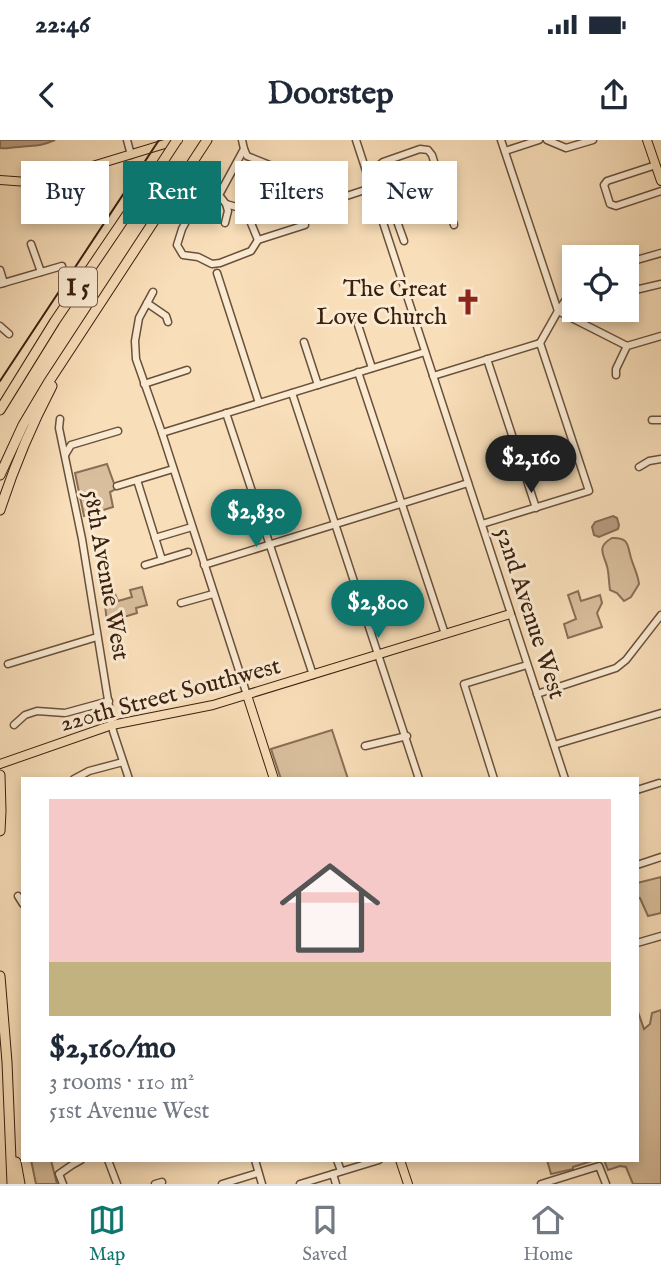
<!DOCTYPE html>
<html lang="en">
<head>
<meta charset="utf-8">
<style>
  :root { --surface:#fff; --page:#f6f6f7; --text:#1f2937; --muted:#747a83; --line:#e0e1e3; --accent:#0f766e }
  body { margin:0; font-family:"IM FELL English",serif; background:var(--page); color:var(--text); height:100vh; display:flex; flex-direction:column; font-size:26px; white-space:nowrap }
  * { box-sizing:border-box; margin:0 }
  p { font-size:23px; color:var(--muted) }
  .icon { flex:none; width:38px; height:38px; fill:none; stroke:currentColor; stroke-width:2; stroke-linecap:round; stroke-linejoin:round }
  .map { position:relative; flex:1; overflow:hidden }
  .sheet { position:absolute; left:21px; top:637px; width:618px; height:385px; display:flex; flex-direction:column; background:var(--surface); border-radius:0px; box-shadow:0 4px 10px #0003 }
  .sheet>* { flex:none }
  .top-card { position:absolute; left:21px; top:21px; width:620px; height:63px; display:flex; gap:14px }
  .tools { position:absolute; left:562px; top:105px; display:grid; gap:14px }
  .tools a { display:grid; place-items:center; width:77px; height:77px; border-radius:0px; background:var(--surface); box-shadow:0 4px 10px #0003; font-size:35px }
  .price { position:absolute; translate:-50% -60px; padding:0 16px; border-radius:24px; background:var(--accent); color:#fff; font-size:23px; line-height:46px; filter:drop-shadow(0 2px 4px #0008) }
  .price::after { content:''; position:absolute; left:50%; top:42px; width:21px; height:16px; margin-left:-10px; background:inherit; clip-path:polygon(0 0,100% 0,50% 100%) }
  .price.on { background:#222; color:#fff }
  ul { padding:0; list-style:none }
  li { display:grid; align-content:center; gap:14px; height:371px; padding:0 28px }
  li span { display:grid; place-items:center; height:217px; border-radius:0px; color:#555 }
  li>.icon { margin-inline-start:auto }
  span .icon { width:126px; height:126px; fill:#fffc; stroke-width:1 }
  li b { font-size:30px }
  .chip { padding:0 24px; border-radius:0px; background:var(--surface); box-shadow:0 4px 10px #0003; font-size:24px; line-height:63px }
  .chip.on { background:var(--accent); color:#fff }
  .status { display:flex; justify-content:space-between; align-items:center; height:49px; padding:0 35px; background:var(--surface); direction:ltr }
  .status svg { height:19px; fill:currentColor }
  header { display:flex; justify-content:space-between; align-items:center; height:91px; padding:0 28px; background:var(--surface); font-size:32px; font-weight:700 }
  .dock { display:flex; justify-content:space-around; align-items:center; height:98px; border-top:2px solid var(--line); background:var(--surface); font-size:19px; color:var(--muted) }
  .dock a { display:grid; justify-items:center; gap:4px }
  .dock .on { color:var(--accent) }
  .map>svg:first-child { display:block }
  .green { fill:#d8be9c; stroke:#896f56; stroke-width:2 }
  .water { fill:#b79d80; stroke:#856b53; stroke-width:2 }
  .lines { fill:none; stroke-linecap:round; stroke-linejoin:round }
  .minor-casing { stroke:#6a503a; stroke-width:9 }
  .major-casing { stroke:#3a2010; stroke-width:10 }
  .highway-casing { stroke:#3a2010; stroke-width:11 }
  .minor { stroke:#faead2; stroke-width:6 }
  .major { stroke:#f8deb9; stroke-width:8 }
  .highway { stroke:#f8deb9; stroke-width:9 }
  .tram { stroke:#3a2010; stroke-width:2 }
  .highway-bridge-casing { stroke:#3a2010; stroke-width:11; stroke-linecap:butt }
  .highway-bridge { stroke:#f8deb9; stroke-width:9 }
  .labels { text-anchor:middle; stroke-width:6; stroke-linejoin:round; paint-order:stroke }
  .shield { fill:#faead2; stroke:#745d4a; stroke-width:2 }
  .shield-label { font-size:23px; font-weight:bold; fill:#3a2010 }
  .poi-label { font-size:24px; fill:#3a2010; stroke:#faead2; text-anchor:end }
  .street-label { font-size:24px; fill:#3a2010; stroke:#faead2 }
</style>
</head>
<body>
<div class="status"><b>22:46</b><svg viewBox="0 0 49 12"><path d="M0 12V9h3v3zM5 12V6h3v6zM10 12V3h3v9zM15 12V0h3v12zM26 1h20v11H26zM47 4h2v5h-2z"/></svg></div>
<header><svg class="icon" aria-label="back" viewBox="0 0 24 24"><path d="M15 5l-7 7 7 7"/></svg>Doorstep<svg class="icon" aria-label="share" viewBox="0 0 24 24"><path d="M12 15V3M7 8l5-5 5 5M5 13v7h14v-7"/></svg></header>
<div class="map">
<svg width="661" height="1044" viewBox="0 0 661 1044">
  <rect width="100%" height="100%" fill="#f8deb9"/>
  <filter id="stains"><feTurbulence type="fractalNoise" baseFrequency=".00286" numOctaves="4"/><feColorMatrix values="0 0 0 0 .2 0 0 0 0 .09 0 0 0 0 .02 0 0 0 .5 -.17"/></filter>
  <radialGradient id="worn" r=".72"><stop offset=".6" stop-color="#630" stop-opacity="0"/><stop offset="1" stop-color="#630" stop-opacity=".3"/></radialGradient>
  <!-- green -->
  <g class="green">
    <polygon points="107,324 116,349 110,352 113,367 84,376 75,333"/>
    <path d="M 612,398 C 631,397 627,408 632,421 C 635,430 638,435 639,444 L 631,457 L 624,461 L 617,453 L 610,450 C 609,444 609,437 608,431 C 606,416 594,408 612,398 Z"/>
    <polygon points="142,447 147,465 136,468 137,473 107,482 105,465 111,463 108,456 115,454 118,461 132,457 130,450"/>
    <polygon points="578,451 581,461 600,455 602,463 597,473 602,487 568,498 564,484 576,479 568,455"/>
    <polygon points="332,590 348,639 281,639 271,609"/>
    <polygon points="661,737 661,773 648,776 640,758 637,758 637,743"/>
    <polygon points="637,869 644,889 650,884 652,873 661,870 661,1044 633,1044 626,1027 620,1026 608,1030 604,1020 637,1020"/>
    <polygon points="31,1020 51,1020 57,1044 36,1044"/>
    <polygon points="547,1020 595,1020 573,1027 573,1029 551,1034"/>
  </g>
  <!-- water -->
  <g class="water">
    <path d="M 0,0 L 55,0 C 39,7 34,5 19,7 C 12,7 6,9 0,8 Z"/>
    <polygon points="613,376 617,378 619,385 618,389 599,397 594,395 592,387 595,382"/>
  </g>
  <g class="lines">
    <!-- minor casing -->
    <g class="minor-casing">
      <g id="minor">
        <polyline points="127,0 131,15"/>
        <path d="M 242,0 L 244,9 L 247,16 L 287,32 C 290,39 298,51 295,59 C 292,67 263,74 254,77 L 251,83 L 258,100 L 305,85"/>
        <polyline points="356,0 565,639"/>
        <polyline points="501,0 558,171 627,206"/>
        <polyline points="547,0 566,8 593,0"/>
        <polyline points="244,9 219,55 200,64 190,74 182,89 177,105 183,115 198,117 212,124 220,123 251,111 258,100"/>
        <polyline points="505,11 539,0"/>
        <polyline points="656,25 607,41 604,45 610,64 616,66 661,51"/>
        <polyline points="219,55 226,64 240,68 243,65 250,49 260,36 294,48"/>
        <polyline points="328,62 371,48"/>
        <polyline points="225,83 228,71 226,64"/>
        <polyline points="404,101 393,70 389,66 377,32 378,26 383,22 420,9 428,10 432,15 454,85"/>
        <polyline points="31,104 41,132"/>
        <polyline points="626,123 661,113"/>
        <polyline points="0,130 4,143"/>
        <polyline points="217,133 259,263"/>
        <polyline points="0,144 62,126"/>
        <polyline points="631,151 661,144"/>
        <polyline points="153,152 139,178 135,201 136,219 162,293 247,555"/>
        <polyline points="147,163 166,176 168,182"/>
        <polyline points="358,185 372,228"/>
        <polyline points="0,186 9,194"/>
        <polyline points="304,202 318,245"/>
        <polyline points="540,203 558,171 574,148"/>
        <polyline points="487,219 536,368"/>
        <polyline points="358,232 445,494"/>
        <polyline points="616,235 616,229 627,206 661,196"/>
        <polyline points="433,236 540,203"/>
        <polyline points="144,244 187,230"/>
        <polyline points="292,253 419,639"/>
        <polyline points="226,273 313,535"/>
        <polyline points="60,279 59,288 82,399 113,591 129,639"/>
        <polyline points="652,280 661,280"/>
        <polyline points="162,293 425,212"/>
        <polyline points="65,315 71,305 118,291"/>
        <polyline points="639,327 649,321 661,319"/>
        <polyline points="137,340 162,420"/>
        <polyline points="117,346 173,329"/>
        <polyline points="482,384 589,351 540,203"/>
        <polyline points="155,398 192,387"/>
        <polyline points="145,425 188,412"/>
        <polyline points="204,425 468,343"/>
        <polyline points="181,463 213,454"/>
        <polyline points="8,524 97,497"/>
        <polyline points="537,554 616,528 626,520 661,475"/>
        <polyline points="14,585 25,575 37,571 65,573 109,561"/>
        <polyline points="554,605 661,573"/>
        <polyline points="365,606 407,596"/>
        <polyline points="74,639 89,631 123,622"/>
        <polyline points="494,639 464,544 527,525"/>
        <polyline points="637,650 659,643"/>
        <polyline points="637,725 661,717"/>
        <polyline points="18,756 23,764"/>
        <polyline points="637,803 661,796"/>
        <polyline points="108,1020 117,1044"/>
        <polyline points="255,1020 262,1044"/>
        <polyline points="337,1020 341,1031"/>
        <polyline points="333,1034 336,1044"/>
        <polyline points="63,1044 59,1034 72,1025 81,1020"/>
        <polyline points="155,1044 162,1042"/>
        <polyline points="222,1044 258,1033"/>
        <polyline points="300,1044 379,1020"/>
        <polyline points="541,1044 599,1026 606,1044"/>
      </g>
    </g>
    <!-- major casing -->
    <g class="major-casing">
      <g id="major">
        <polyline points="647,0 661,41"/>
        <polyline points="0,40 28,42 53,38 178,0"/>
        <polyline points="247,555 274,639"/>
        <polyline points="0,624 112,585 213,565 510,474"/>
        <polyline points="400,1020 408,1044"/>
      </g>
    </g>
    <!-- highway casing -->
    <g class="highway-casing">
      <g id="highway">
        <polyline points="0,270 55,181 160,26"/>
        <polyline points="0,335 23,285 48,243 207,0"/>
        <path d="M 0,370 C 14,327 31,286 52,246"/>
        <polyline points="0,635 1,671 0,691"/>
        <polyline points="0,836 7,922 12,1044"/>
        <polyline points="16,1022 20,1044"/>
      </g>
    </g>
    <!-- minor -->
    <use href="#minor" class="minor"/>
    <!-- major -->
    <use href="#major" class="major"/>
    <!-- highway -->
    <use href="#highway" class="highway"/>
    <!-- tram -->
    <polyline class="tram" points="0,241 159,0"/>
    <!-- highway-bridge casing -->
    <g class="highway-bridge-casing">
      <polyline id="highway-bridge" points="160,26 177,0"/>
    </g>
    <!-- highway-bridge -->
    <use href="#highway-bridge" class="highway-bridge"/>
  </g>
  <!-- icons -->
  <defs>
    <g id="church-bare" transform="scale(2.1)"><path d="M-1.2-6h2.4v3.5h3.3v2.4h-3.3V6h-2.4V-.1h-3.3v-2.4h3.3Z" fill="#8f2418" stroke="#faead2" stroke-width="2.5" paint-order="stroke"/></g>
  </defs>
  <g fill-rule="evenodd">
    <use href="#church-bare" x="468" y="162"/>
  </g>
  <g class="labels">
    <!-- shield labels -->
    <rect class="shield" x="59" y="127.5" width="38" height="39" rx="5"/>
    <g class="shield-label">
      <text x="78" y="155">I 5</text>
    </g>
    <!-- poi labels -->
    <g class="poi-label">
      <text x="447" y="156">The Great<tspan x="447" dy="28">Love Church</tspan></text>
    </g>
    <!-- street labels -->
    <g class="street-label">
      <text transform="translate(107 435) rotate(80)" y="8">58th Avenue West</text>
      <text transform="translate(531 473) rotate(72)" y="8">52nd Avenue West</text>
      <text transform="translate(170 554) rotate(-15)" y="8">220th Street Southwest</text>
    </g>
  </g>
  <rect width="100%" height="100%" filter="url(#stains)"/>
  <rect width="100%" height="100%" fill="url(#worn)"/>
</svg>
<div class="tools">
<a><svg class="icon" aria-label="locate" viewBox="0 0 24 24"><circle cx="12" cy="12" r="6"/><path d="M12 2v4M12 18v4M2 12h4M18 12h4"/></svg></a>
</div>
<b class="price on" style="left:531px;top:355px">$2,160</b>
<b class="price" style="left:256px;top:409px">$2,830</b>
<b class="price" style="left:378px;top:500px">$2,800</b>
<div class="top-card">
<a class="chip">Buy</a>
<a class="chip on">Rent</a>
<a class="chip">Filters</a>
<a class="chip">New</a>
</div>
<section class="sheet">
<ul>
<li><span style="background:linear-gradient(#f6c9c9 75%,#c2b280 0)"><svg class="icon" aria-label="home" viewBox="0 0 24 24"><path d="M3 11l9-7 9 7M6 9v11h12V9"/></svg></span><div><b>$2,160/mo</b><p>3 rooms · 110 m²</p><p>51st Avenue West</p></div></li>
</ul>
</section>
</div>
<nav class="dock">
<a class="on"><svg class="icon" aria-label="map" viewBox="0 0 24 24"><path d="M3 6l6-2 6 2 6-2v14l-6 2-6-2-6 2zM9 4v14M15 6v14"/></svg>Map</a>
<a><svg class="icon" aria-label="saved" viewBox="0 0 24 24"><path d="M7 4h10v16l-5-4-5 4z"/></svg>Saved</a>
<a><svg class="icon" aria-label="home" viewBox="0 0 24 24"><path d="M3 11l9-7 9 7M6 9v11h12V9"/></svg>Home</a>
</nav>
</body>
</html>
